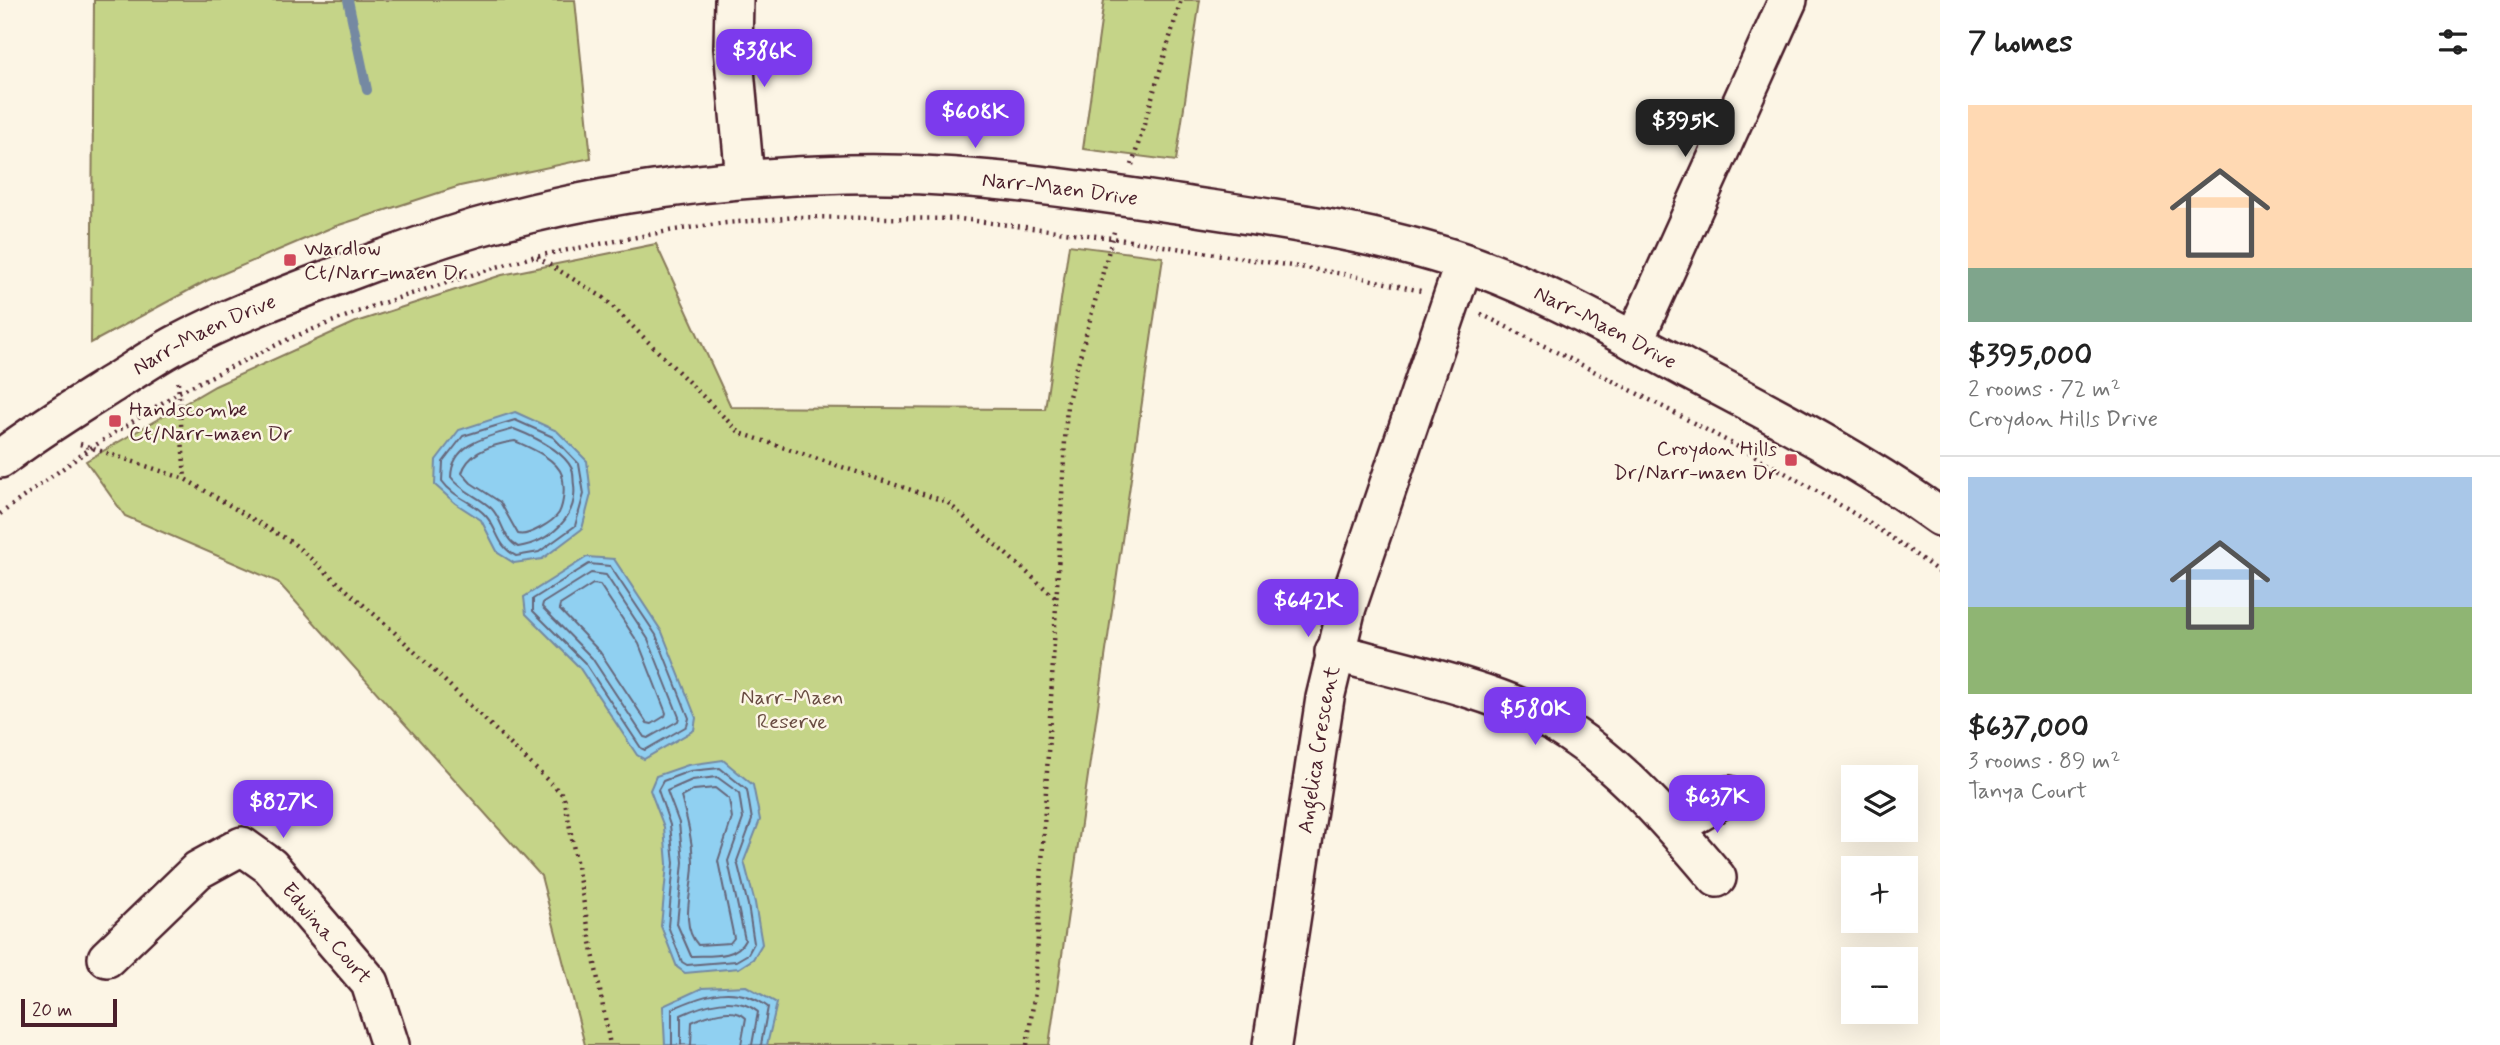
<!DOCTYPE html>
<html lang="en">
<head>
<meta charset="utf-8">
<style>
  :root { --surface:#fff; --page:#f6f6f6; --text:#222; --muted:#767676; --line:#e0e0e0; --accent:#7c3aed }
  body { margin:0; font-family:Mynerve,sans-serif; background:var(--page); color:var(--text); height:100vh; display:flex; flex-direction:column; font-size:26px; white-space:nowrap }
  * { box-sizing:border-box; margin:0 }
  p { font-size:23px; color:var(--muted) }
  .icon { flex:none; width:38px; height:38px; fill:none; stroke:currentColor; stroke-width:2; stroke-linecap:round; stroke-linejoin:round }
  .map { position:relative; flex:1; overflow:hidden }
  .drawer { display:flex; flex-direction:column; background:var(--surface); width:560px }
  .drawer>* { flex:none }
  .controls { position:absolute; left:1841px; top:765px; display:grid; gap:14px }
  .controls a { display:grid; place-items:center; width:77px; height:77px; border-radius:0px; background:var(--surface); box-shadow:0 7px 28px #0002; font-size:35px }
  .scale { position:absolute; left:21px; bottom:18px; width:96px; box-sizing:border-box; padding-left:7px; border:4px solid #4a1f2b; border-top:0; font-size:19px; line-height:24px; white-space:nowrap; color:#4a1f2b; -webkit-text-stroke:5px #fcf5e5; paint-order:stroke }
  .price { position:absolute; translate:-50% -60px; padding:0 16px; border-radius:14px; background:var(--accent); color:#fff; font-size:23px; line-height:46px; filter:drop-shadow(0 2px 4px #0008) }
  .price::after { content:''; position:absolute; left:50%; top:42px; width:21px; height:16px; margin-left:-10px; background:inherit; clip-path:polygon(0 0,100% 0,50% 100%) }
  .price.on { background:#222; color:#fff }
  ul { padding:0; list-style:none }
  li { display:grid; align-content:center; gap:14px; height:371px; padding:0 28px }
  li+li { border-top:2px solid var(--line) }
  li span { display:grid; place-items:center; height:217px; border-radius:0px; color:#555 }
  li>.icon { margin-inline-start:auto }
  span .icon { width:126px; height:126px; fill:#fffc; stroke-width:1 }
  li b { font-size:30px }
  h2 { display:flex; justify-content:space-between; align-items:center; height:84px; padding:0 28px; font-size:30px }
  main { display:flex; flex:1; min-height:0 }
  .map>svg:first-child { display:block }
  .green { fill:#c5d488; stroke:#887a5a; stroke-width:2 }
  .water { fill:#90d0f1; stroke:#7489a2; stroke-width:2 }
  .lines { fill:none; stroke-linecap:round; stroke-linejoin:round }
  .shore { stroke:#66667a; stroke-width:2 }
  .stream { stroke:#7489a2; stroke-width:10 }
  .street-casing { stroke:#4a1f2b; stroke-width:42 }
  .path { stroke:#4a1f2b; stroke-width:4.5; stroke-dasharray:2 5; stroke-linecap:butt }
  .street { stroke:#fcf5e5; stroke-width:37 }
  .poi-dot { fill:#d1495b; stroke:#fcf5e5; stroke-width:2.5 }
  .labels { text-anchor:middle; stroke-width:5; stroke-linejoin:round; paint-order:stroke }
  .street-label { font-size:21px; fill:#4a1f2b; stroke:#fcf5e5 }
  .poi-label { font-size:21px; fill:#4a1f2b; stroke:#fcf5e5; text-anchor:start }
  .park-label { font-size:21px; fill:#694c42; stroke:#fcf5e5 }
</style>
</head>
<body>
<main>
<div class="map">
<svg width="1940" height="1045" viewBox="0 0 1940 1045">
  <rect width="100%" height="100%" fill="#fcf5e5"/>
  <filter id="ink" filterUnits="userSpaceOnUse"><feTurbulence type="fractalNoise" baseFrequency=".0143" numOctaves="2"/><feDisplacementMap in="SourceGraphic" scale="14" xChannelSelector="R" yChannelSelector="G"/><feConvolveMatrix kernelMatrix="1 2 1 2 8 2 1 2 1" color-interpolation-filters="sRGB"/></filter>
  <g filter="url(#ink)">
    <!-- green -->
    <g class="green">
      <polygon points="94,0 575,0 591,158 460,186 333,227 208,280 91,343"/>
      <polygon points="1104,0 1200,0 1176,161 1083,149"/>
      <polygon points="656,244 731,407 1045,409 1069,245 1163,257 1049,1045 585,1045 541,876 278,582 125,516 86,461 215,386 356,322 502,275"/>
    </g>
    <!-- water -->
    <g class="water">
      <polygon points="515,412 557,431 587,461 591,494 582,529 542,559 514,563 498,553 481,520 455,503 435,485 436,460 459,430"/>
      <polygon points="587,557 614,559 662,632 696,718 694,730 644,759 637,755 579,667 526,614 524,597"/>
      <polygon points="723,760 753,785 760,820 744,861 755,903 762,944 753,959 739,968 685,973 677,967 661,926 667,864 664,827 650,790 656,776 688,765"/>
      <polygon points="746,986 777,1003 767,1045 665,1045 663,1006 702,988"/>
    </g>
    <g class="lines">
      <!-- shore -->
      <g class="shore">
        <path d="M 515,420 L 553,437 L 579,464 L 584,494 L 575,526 L 539,552 L 516,556 C 496,545 499,531 486,516 C 474,502 454,498 442,481 L 443,462 L 463,436 Z"/>
        <path d="M 514,429 C 532,436 563,450 572,469 C 574,473 573,480 574,485 C 578,518 549,542 518,547 C 503,539 503,521 492,509 C 480,497 462,492 451,477 C 452,443 487,437 514,429 Z"/>
        <path d="M 515,441 C 530,448 556,458 562,475 C 565,486 564,503 559,513 C 553,522 528,537 518,534 L 500,502 L 471,483 L 462,473 C 468,451 495,444 515,441 Z"/>
        <polygon points="589,564 610,566 656,635 689,718 687,726 645,750 641,748 585,663 533,611 533,599"/>
        <polygon points="591,573 606,575 648,639 679,717 678,721 648,738 644,737 592,658 542,607 543,603"/>
        <polygon points="593,584 600,585 639,644 666,713 665,716 652,724 647,723 600,652 559,609 560,605"/>
        <polygon points="720,768 747,790 752,820 737,861 748,905 754,943 748,954 736,961 687,965 682,962 668,926 674,863 670,825 658,790 663,781 690,771"/>
        <path d="M 717,777 L 739,793 L 743,819 L 728,861 L 745,940 C 736,959 710,955 691,956 L 677,924 L 683,862 L 679,823 L 667,791 L 692,780 Z"/>
        <path d="M 715,788 L 729,799 L 732,818 L 718,861 L 734,938 L 730,943 L 698,945 C 678,923 694,888 693,861 C 692,837 687,819 681,797 L 694,790 Z"/>
        <path d="M 672,1045 L 672,1009 C 705,994 736,983 768,1007 L 761,1045"/>
        <path d="M 681,1045 L 681,1015 C 705,1004 736,994 758,1012 L 752,1045"/>
        <path d="M 691,1045 L 692,1022 C 706,1015 734,1006 746,1018 L 741,1045"/>
      </g>
      <!-- stream -->
      <polyline class="stream" points="348,0 367,90"/>
      <!-- street casing -->
      <g class="street-casing">
        <g id="street">
          <polyline points="734,0 733,48 745,179"/>
          <polyline points="1634,341 1788,0"/>
          <path id="s1" d="M 0,459 C 36,431 74,408 112,384 C 133,371 153,357 175,345 C 229,316 289,294 347,272 C 389,256 432,241 475,228 C 595,194 722,177 846,174 C 956,171 1068,188 1177,204 C 1274,219 1370,231 1463,262 C 1542,289 1615,331 1688,370 C 1774,415 1861,460 1940,517"/>
          <path d="M 1334,652 C 1402,671 1479,686 1542,717 C 1609,751 1669,821 1717,878"/>
          <polyline points="1675,827 1729,795"/>
          <path id="s2" d="M 107,958 L 198,870 L 242,846 L 270,866 L 370,983 L 390,1045"/>
          <path id="s3" d="M 1272,1045 L 1325,698 L 1347,607 L 1464,263"/>
        </g>
      </g>
      <!-- path -->
      <g class="path">
        <polyline points="1132,165 1181,0"/>
        <polyline points="537,257 604,298 740,433 947,502 1057,599"/>
        <path d="M 1481,314 C 1572,360 1662,405 1751,454 C 1816,490 1881,527 1940,573"/>
        <polyline points="178,382 185,479"/>
        <polyline points="80,444 185,479 293,543 392,630 564,796 610,1045"/>
        <polyline points="0,514 91,448 179,392 293,337 373,306 497,267 536,256 674,230 726,223 797,217 961,219 1112,238 1350,275 1421,291"/>
        <polyline points="1027,1045 1035,992 1067,404 1115,228"/>
      </g>
      <!-- street -->
      <use href="#street" class="street"/>
    </g>
  </g>
  <!-- markers -->
  <g class="poi-dot">
    <rect x="283" y="253" width="14" height="14" rx="3.5"/>
    <rect x="108" y="414" width="14" height="14" rx="3.5"/>
    <rect x="1784" y="453" width="14" height="14" rx="3.5"/>
  </g>
  <g class="labels">
    <!-- street labels -->
    <g class="street-label">
      <text dy="7" stroke="none"><textPath href="#s1" startOffset="1122">Narr-Maen Drive</textPath></text>
      <text dy="7" stroke="none"><textPath href="#s1" startOffset="1689">Narr-Maen Drive</textPath></text>
      <text dy="7" stroke="none"><textPath href="#s1" startOffset="240">Narr-Maen Drive</textPath></text>
      <text dy="7" stroke="none"><textPath href="#s3" startOffset="299">Angelica Crescent</textPath></text>
      <text dy="7" stroke="none"><textPath href="#s2" startOffset="299">Edwina Court</textPath></text>
    </g>
    <!-- poi labels -->
    <g class="poi-label">
      <text x="304" y="255">Wardlow<tspan x="304" dy="24">Ct/Narr-maen Dr</tspan></text>
      <text x="129" y="416">Handscombe<tspan x="129" dy="24">Ct/Narr-maen Dr</tspan></text>
      <text x="1777" y="455" text-anchor="end">Croydon Hills<tspan x="1777" dy="24">Dr/Narr-maen Dr</tspan></text>
    </g>
    <!-- park labels -->
    <g class="park-label">
      <text x="792" y="704">Narr-Maen<tspan x="792" dy="24">Reserve</tspan></text>
    </g>
  </g>
</svg>
<div class="controls">
<a><svg class="icon" aria-label="layers" viewBox="0 0 24 24"><path d="M12 4l9 5-9 5-9-5zM3 14l9 5 9-5"/></svg></a>
<a>+</a>
<a>−</a>
</div>
<div class="scale">20 m</div>
<b class="price" style="left:764px;top:89px">$386K</b>
<b class="price" style="left:975px;top:150px">$608K</b>
<b class="price on" style="left:1685px;top:159px">$395K</b>
<b class="price" style="left:1308px;top:639px">$642K</b>
<b class="price" style="left:1535px;top:747px">$580K</b>
<b class="price" style="left:1717px;top:835px">$637K</b>
<b class="price" style="left:283px;top:840px">$827K</b>
</div>
<section class="drawer">
<h2>7 homes<svg class="icon" aria-label="filters" viewBox="0 0 24 24"><path d="M4 7h16M4 17h16"/><circle cx="9" cy="7" r="2"/><circle cx="15" cy="17" r="2"/></svg></h2>
<ul>
<li><span style="background:linear-gradient(#ffd9b3 75%,#7fa58c 0)"><svg class="icon" aria-label="home" viewBox="0 0 24 24"><path d="M3 11l9-7 9 7M6 9v11h12V9"/></svg></span><div><b>$395,000</b><p>2 rooms · 72 m²</p><p>Croydon Hills Drive</p></div></li>
<li><span style="background:linear-gradient(#a9c7e8 60%,#8fb573 0)"><svg class="icon" aria-label="home" viewBox="0 0 24 24"><path d="M3 11l9-7 9 7M6 9v11h12V9"/></svg></span><div><b>$637,000</b><p>3 rooms · 89 m²</p><p>Tanya Court</p></div></li>
</ul>
</section>
</main>
</body>
</html>
